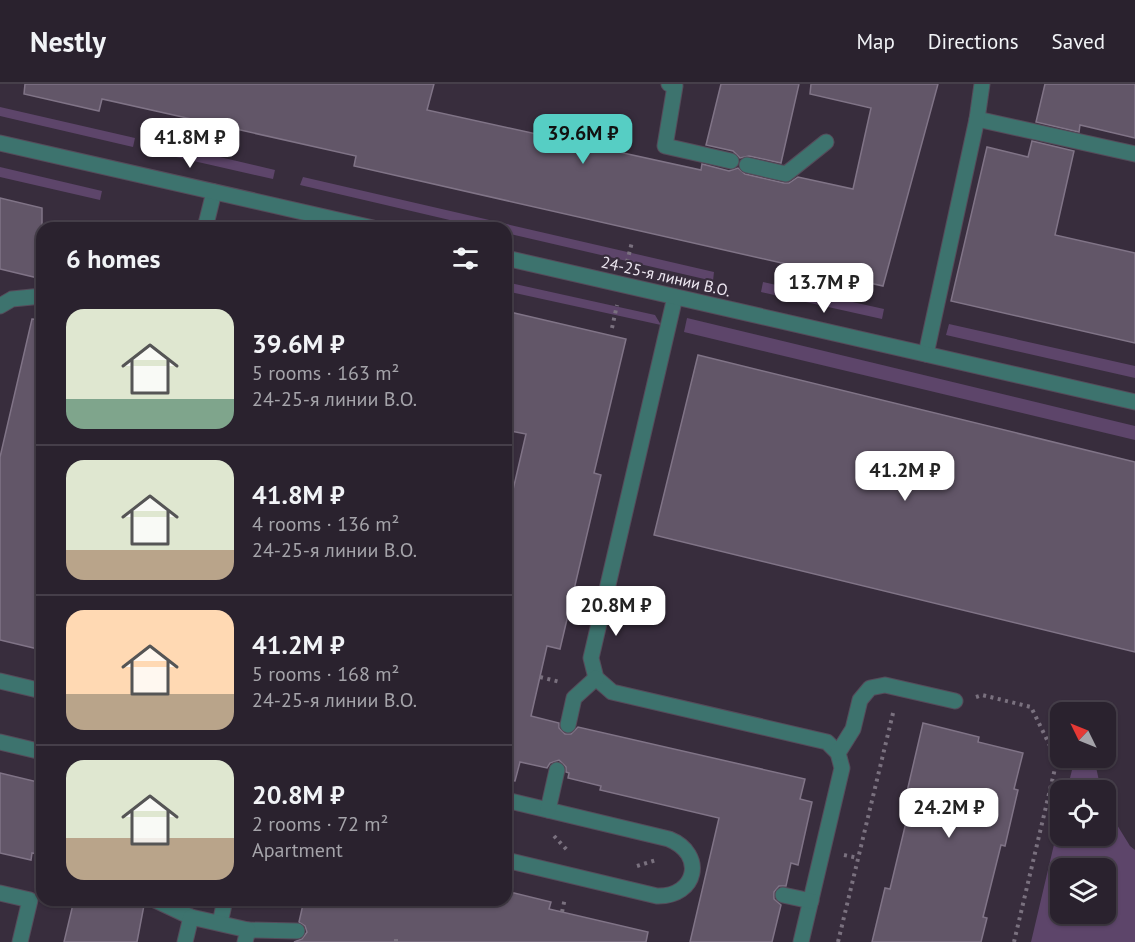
<!DOCTYPE html>
<html lang="en">
<head>
<meta charset="utf-8">
<style>
  :root { --surface:#2a222e; --page:#362f3a; --text:#f1f3f6; --muted:#a5a4aa; --line:#463f4a; --accent:#56cec4 }
  body { margin:0; font-family:"PT Sans",sans-serif; background:var(--page); color:var(--text); height:100vh; display:flex; flex-direction:column; font-size:22px; white-space:nowrap }
  * { box-sizing:border-box; margin:0 }
  p { font-size:20px; color:var(--muted) }
  .icon { flex:none; width:33px; height:33px; fill:none; stroke:currentColor; stroke-width:2; stroke-linecap:round; stroke-linejoin:round }
  .map { position:relative; flex:1; overflow:hidden }
  .drawer { position:absolute; left:36px; top:138px; width:476px; height:684px; display:flex; flex-direction:column; background:var(--surface); border-radius:18px; box-shadow:0 2px 4px #0004,0 0 0 2px var(--line) }
  .drawer>* { flex:none }
  .needle { width:39px; rotate:313deg }
  .fabs { position:absolute; left:1050px; top:618px; display:grid; gap:12px }
  .fabs a { display:grid; place-items:center; width:66px; height:66px; border-radius:12px; background:var(--surface); box-shadow:0 2px 4px #0004,0 0 0 2px var(--line); font-size:30px }
  .price { position:absolute; translate:-50% -51px; padding:0 14px; border-radius:12px; background:#fff; color:#222; font-size:20px; line-height:39px; filter:drop-shadow(0 2px 3px #0008) }
  .price::after { content:''; position:absolute; left:50%; top:36px; width:18px; height:14px; margin-left:-9px; background:inherit; clip-path:polygon(0 0,100% 0,50% 100%) }
  .price.selected { background:var(--accent); color:#111 }
  ul { padding:0; list-style:none }
  li { display:flex; align-items:center; gap:18px; height:150px; padding:0 30px }
  li+li { border-top:2px solid var(--line) }
  li span { display:grid; place-items:center; flex:none; width:168px; height:120px; border-radius:18px; color:#555 }
  li>.icon { margin-inline-start:auto }
  span .icon { width:72px; height:72px; fill:#fffc; stroke-width:1 }
  li b { font-size:26px }
  h2 { display:flex; justify-content:space-between; align-items:center; height:72px; padding:0 30px; font-size:26px }
  header { display:flex; align-items:center; gap:36px; box-sizing:border-box; height:84px; padding:0 30px; background:var(--surface); border-bottom:2px solid var(--line) }
  header strong { font-size:28px }
  nav { display:flex; gap:33px; margin-inline-start:auto; font-size:21px }
  .map>svg:first-child { display:block }
  .green { fill:#5d456a; fill-rule:evenodd }
  .building { fill:#625668; stroke:#807487; stroke-width:1.5 }
  .lines { fill:none; stroke-linecap:round; stroke-linejoin:round }
  .service-casing { stroke:#554b5a; stroke-width:17 }
  .minor-casing { stroke:#554b5a; stroke-width:17 }
  .path { stroke:#7a717f; stroke-width:4; stroke-dasharray:3 4.5; stroke-linecap:butt }
  .service { stroke:#3d736e; stroke-width:15 }
  .minor { stroke:#3d736e; stroke-width:15 }
  .labels { text-anchor:middle; stroke-width:4.5; stroke-linejoin:round; paint-order:stroke }
  .street-label { font-size:16px; fill:#eee8f2; stroke:#382d3d }
</style>
</head>
<body>
<header>
<strong>Nestly</strong>
<nav><a>Map</a><a>Directions</a><a>Saved</a></nav>
</header>
<div class="map">
<svg width="1135" height="858" viewBox="0 0 1135 858">
  <rect width="100%" height="100%" fill="#382d3d"/>
  <!-- green -->
  <g class="green">
    <polygon points="0,23 135,54 133,63 0,32"/>
    <polygon points="143,55 275,86 273,95 141,65"/>
    <polygon points="0,83 102,107 100,116 0,93"/>
    <polygon points="303,93 714,188 713,197 506,149 506,144 484,144 300,101"/>
    <polygon points="506,198 655,231 661,241 506,207"/>
    <polygon points="763,198 884,225 882,235 761,208"/>
    <polygon points="687,234 1135,342 1135,356 684,248"/>
    <polygon points="949,240 1135,282 1135,294 946,251"/>
    <polygon points="1064,616 1101,625 1101,628 1061,628"/>
    <polygon points="1075,674 1094,674 1101,706 1067,706"/>
    <path d="M 1106,723 L 1130,762 L 1135,766 L 1135,858 L 1031,858 L 1060,735 L 1060,752 L 1106,752 ZM 1060,784 L 1106,784 L 1106,830 L 1060,830 Z"/>
  </g>
  <!-- building -->
  <g class="building">
    <polygon points="25,0 434,0 427,26 701,86 702,80 729,87 738,84 745,90 784,99 789,99 798,93 853,105 871,24 810,10 811,0 938,0 883,202 354,82 356,72 102,15 99,27 24,10"/>
    <polygon points="721,0 799,0 781,79 749,72 740,74 733,67 706,61"/>
    <polygon points="1045,0 1135,0 1135,54 1080,41 1079,48 1036,38"/>
    <polygon points="1032,57 1074,67 1055,151 1135,169 1135,259 951,217 987,63 1028,73"/>
    <polygon points="0,114 42,124 42,195 0,185"/>
    <polygon points="510,228 626,255 594,389 601,391 560,565 547,562 531,632 559,639 559,644 565,650 571,650 578,643 805,695 800,715 812,718 798,781 791,779 786,802 779,802 774,808 774,815 781,821 772,858 690,858 719,734 600,706 601,702 568,694 569,689 566,688 566,683 559,676 550,679 547,684 520,678 515,697 506,696 506,436 526,350 506,346 506,243"/>
    <polygon points="32,235 42,236 42,566 0,556 0,373"/>
    <polygon points="698,271 1135,378 1135,568 654,451"/>
    <polygon points="923,639 979,653 978,658 1023,669 1014,705 1018,706 1005,762 1001,761 983,833 987,834 981,858 872,858 885,804 890,805 908,730 902,729"/>
    <polygon points="0,689 42,699 42,771 32,769 31,776 0,769"/>
    <polygon points="506,807 551,818 549,825 648,848 646,858 294,858 302,855 307,848 305,842 299,838 304,816 506,816"/>
    <polygon points="74,816 145,816 137,858 64,858"/>
  </g>
  <g class="lines">
    <!-- service casing -->
    <g class="service-casing">
      <g id="service">
        <polyline points="669,0 675,2 665,62 731,77"/>
        <polyline points="977,35 1135,70"/>
        <polyline points="747,81 786,90 826,58"/>
        <polyline points="205,144 214,108"/>
        <polyline points="675,213 591,574 596,594 612,608 827,658 838,669 842,684 801,858"/>
        <polyline points="0,222 12,215 42,212"/>
        <polyline points="926,270 977,35 982,0"/>
        <polyline points="0,597 42,607"/>
        <polyline points="568,641 574,614 596,594"/>
        <polyline points="0,658 42,668"/>
        <polyline points="838,669 853,645 860,616 870,604 885,601 955,617"/>
        <path d="M 506,716 L 669,755 C 706,770 697,813 657,812 L 506,776"/>
        <polyline points="548,726 557,686"/>
        <polyline points="0,809 30,816 20,858"/>
        <polyline points="783,811 811,817"/>
        <polyline points="155,816 191,833"/>
        <polyline points="220,839 225,816"/>
        <polyline points="248,846 297,847"/>
        <polyline points="185,858 191,833 248,846 245,858"/>
      </g>
    </g>
    <!-- minor casing -->
    <g class="minor-casing">
      <g id="minor">
        <polyline points="0,59 373,144"/>
        <polyline points="506,174 1135,318"/>
      </g>
    </g>
    <!-- path -->
    <g class="path">
      <polyline points="627,178 632,158"/>
      <polyline points="612,244 617,221"/>
      <polyline points="540,593 560,598"/>
      <polyline points="976,613 982,611 1031,623 1057,676 1014,858"/>
      <polyline points="554,752 567,766"/>
      <polyline points="844,771 858,774"/>
      <polyline points="637,782 656,776"/>
      <polyline points="562,828 565,814"/>
      <polyline points="396,858 396,854"/>
      <polyline points="838,858 894,625"/>
    </g>
    <!-- service -->
    <use href="#service" class="service"/>
    <!-- minor -->
    <use href="#minor" class="minor"/>
  </g>
  <g class="labels">
    <!-- street labels -->
    <g class="street-label">
      <text transform="translate(666 192) rotate(13)" y="6">24-25-я линии В.О.</text>
    </g>
  </g>
</svg>
<div class="fabs">
<a><svg class="needle" viewBox="-14 -14 28 28"><path d="M0-13l5 13h-10z" fill="#e53935"/><path d="M0 13l5-13h-10z" fill="#a5a4aa"/></svg></a>
<a><svg class="icon" aria-label="locate" viewBox="0 0 24 24"><circle cx="12" cy="12" r="6"/><path d="M12 2v4M12 18v4M2 12h4M18 12h4"/></svg></a>
<a><svg class="icon" aria-label="layers" viewBox="0 0 24 24"><path d="M12 4l9 5-9 5-9-5zM3 14l9 5 9-5"/></svg></a>
</div>
<b class="price selected" style="left:583px;top:81px">39.6M ₽</b>
<b class="price" style="left:190px;top:85px">41.8M ₽</b>
<b class="price" style="left:824px;top:230px">13.7M ₽</b>
<b class="price" style="left:905px;top:418px">41.2M ₽</b>
<b class="price" style="left:616px;top:553px">20.8M ₽</b>
<b class="price" style="left:949px;top:755px">24.2M ₽</b>
<section class="drawer">
<h2>6 homes<svg class="icon" aria-label="filters" viewBox="0 0 24 24"><path d="M4 7h16M4 17h16"/><circle cx="9" cy="7" r="2"/><circle cx="15" cy="17" r="2"/></svg></h2>
<ul>
<li><span style="background:linear-gradient(#dfe7d0 75%,#7fa58c 0)"><svg class="icon" aria-label="home" viewBox="0 0 24 24"><path d="M3 11l9-7 9 7M6 9v11h12V9"/></svg></span><div><b>39.6M ₽</b><p>5 rooms · 163 m²</p><p>24-25-я линии В.О.</p></div></li>
<li><span style="background:linear-gradient(#dfe7d0 75%,#b9a48a 0)"><svg class="icon" aria-label="home" viewBox="0 0 24 24"><path d="M3 11l9-7 9 7M6 9v11h12V9"/></svg></span><div><b>41.8M ₽</b><p>4 rooms · 136 m²</p><p>24-25-я линии В.О.</p></div></li>
<li><span style="background:linear-gradient(#ffd9b3 70%,#b9a48a 0)"><svg class="icon" aria-label="home" viewBox="0 0 24 24"><path d="M3 11l9-7 9 7M6 9v11h12V9"/></svg></span><div><b>41.2M ₽</b><p>5 rooms · 168 m²</p><p>24-25-я линии В.О.</p></div></li>
<li><span style="background:linear-gradient(#dfe7d0 65%,#b9a48a 0)"><svg class="icon" aria-label="home" viewBox="0 0 24 24"><path d="M3 11l9-7 9 7M6 9v11h12V9"/></svg></span><div><b>20.8M ₽</b><p>2 rooms · 72 m²</p><p>Apartment</p></div></li>
</ul>
</section>
</div>
</body>
</html>
